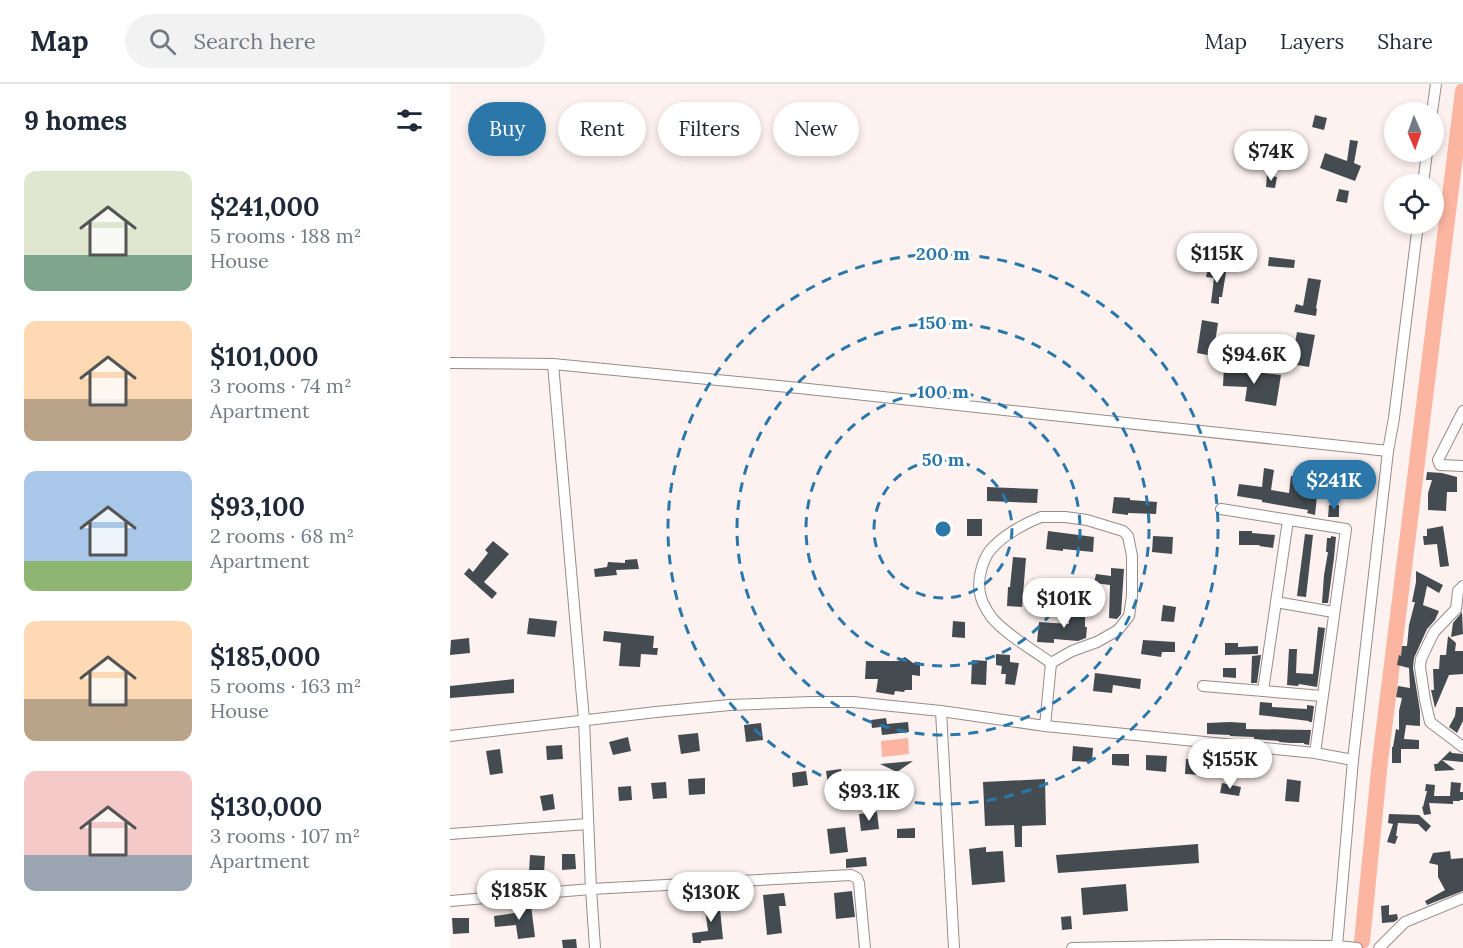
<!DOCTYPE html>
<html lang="en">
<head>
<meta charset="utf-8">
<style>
  :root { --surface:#fff; --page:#f2f2f3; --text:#1f2937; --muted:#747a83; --line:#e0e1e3; --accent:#2b77aa }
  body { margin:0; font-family:Lora,serif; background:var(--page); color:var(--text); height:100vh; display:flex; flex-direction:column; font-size:22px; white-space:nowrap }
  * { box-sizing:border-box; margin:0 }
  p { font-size:20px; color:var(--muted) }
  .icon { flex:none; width:33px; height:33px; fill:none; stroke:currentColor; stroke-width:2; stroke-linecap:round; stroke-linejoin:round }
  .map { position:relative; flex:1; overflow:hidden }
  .panel { display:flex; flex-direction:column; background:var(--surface); width:450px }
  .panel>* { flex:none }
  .hud { position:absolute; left:18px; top:18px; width:570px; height:54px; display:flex; gap:12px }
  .needle { width:39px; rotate:178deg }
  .tools { position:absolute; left:934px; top:18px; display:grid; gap:12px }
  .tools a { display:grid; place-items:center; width:60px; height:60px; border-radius:50%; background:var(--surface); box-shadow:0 3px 9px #0003; font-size:30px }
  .price { position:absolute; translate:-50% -51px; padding:0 14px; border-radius:21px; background:#fff; color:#222; font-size:20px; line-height:39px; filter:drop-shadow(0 2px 3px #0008) }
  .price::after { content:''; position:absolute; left:50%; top:36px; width:18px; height:14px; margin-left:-9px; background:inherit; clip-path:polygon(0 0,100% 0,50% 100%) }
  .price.active { background:var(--accent); color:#fff }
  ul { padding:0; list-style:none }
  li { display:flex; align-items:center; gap:18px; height:150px; padding:0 24px }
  li span { display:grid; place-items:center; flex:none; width:168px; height:120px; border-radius:12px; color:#555 }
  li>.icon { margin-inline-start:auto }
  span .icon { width:72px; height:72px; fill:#fffc; stroke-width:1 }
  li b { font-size:26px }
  h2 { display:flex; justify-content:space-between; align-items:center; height:72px; padding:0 24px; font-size:26px }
  .tag { padding:0 21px; border-radius:27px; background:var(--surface); box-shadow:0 3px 9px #0003; font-size:21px; line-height:54px }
  .tag.active { background:var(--accent); color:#fff }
  header { display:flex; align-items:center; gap:36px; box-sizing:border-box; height:84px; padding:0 30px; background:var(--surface); border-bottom:2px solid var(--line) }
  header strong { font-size:28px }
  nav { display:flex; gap:33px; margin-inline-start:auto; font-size:21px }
  .search { width:420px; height:54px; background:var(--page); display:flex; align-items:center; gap:15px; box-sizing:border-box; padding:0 21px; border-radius:33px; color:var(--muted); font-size:22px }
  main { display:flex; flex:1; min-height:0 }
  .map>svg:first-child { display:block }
  .water { fill:#fbb5a0 }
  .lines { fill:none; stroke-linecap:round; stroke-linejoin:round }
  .river { stroke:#fbb5a0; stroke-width:16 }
  .building { fill:#454c51 }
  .street-casing { stroke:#968c89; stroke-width:12 }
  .street { stroke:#fff; stroke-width:10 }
  .ring { fill:none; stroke:#2b77aa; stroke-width:3; stroke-dasharray:10 8 }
  .centre { fill:#2b77aa; stroke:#fff; stroke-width:3 }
  .ring-label { font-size:18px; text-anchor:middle; font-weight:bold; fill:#2b77aa; stroke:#fff; stroke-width:6; stroke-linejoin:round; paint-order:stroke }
</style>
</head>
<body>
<header>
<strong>Map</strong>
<div class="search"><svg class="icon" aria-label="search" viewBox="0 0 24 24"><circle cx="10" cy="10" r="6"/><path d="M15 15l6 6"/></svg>Search here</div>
<nav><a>Map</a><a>Layers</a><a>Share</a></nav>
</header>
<main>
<section class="panel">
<h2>9 homes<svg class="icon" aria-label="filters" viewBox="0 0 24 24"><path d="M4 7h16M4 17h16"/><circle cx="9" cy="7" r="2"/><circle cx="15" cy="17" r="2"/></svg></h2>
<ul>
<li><span style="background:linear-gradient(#dfe7d0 70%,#7fa58c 0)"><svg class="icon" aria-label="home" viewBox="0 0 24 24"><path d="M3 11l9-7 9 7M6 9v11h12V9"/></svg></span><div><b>$241,000</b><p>5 rooms · 188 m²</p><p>House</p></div></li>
<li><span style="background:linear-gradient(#ffd9b3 65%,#b9a48a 0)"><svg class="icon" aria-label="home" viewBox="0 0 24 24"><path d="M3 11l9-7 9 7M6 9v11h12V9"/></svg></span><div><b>$101,000</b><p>3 rooms · 74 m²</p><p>Apartment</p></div></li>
<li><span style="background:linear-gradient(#a9c7e8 75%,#8fb573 0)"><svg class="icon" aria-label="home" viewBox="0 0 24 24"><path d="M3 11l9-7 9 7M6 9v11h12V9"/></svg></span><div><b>$93,100</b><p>2 rooms · 68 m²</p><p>Apartment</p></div></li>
<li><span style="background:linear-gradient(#ffd9b3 65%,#b9a48a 0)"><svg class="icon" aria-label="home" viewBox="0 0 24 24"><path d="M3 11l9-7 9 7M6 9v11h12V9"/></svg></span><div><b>$185,000</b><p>5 rooms · 163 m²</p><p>House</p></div></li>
<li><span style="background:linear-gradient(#f6c9c9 70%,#9aa5b1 0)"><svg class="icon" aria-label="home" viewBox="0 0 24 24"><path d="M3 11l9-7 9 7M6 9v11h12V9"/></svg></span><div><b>$130,000</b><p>3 rooms · 107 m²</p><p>Apartment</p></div></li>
</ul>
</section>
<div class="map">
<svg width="1013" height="864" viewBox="0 0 1013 864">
  <rect width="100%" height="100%" fill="#fdf2ef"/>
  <!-- water -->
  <polygon class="water" points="458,654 459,670 432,673 431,657"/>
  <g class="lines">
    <!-- river -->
    <polyline class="river" points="912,857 930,677 1013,7"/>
  </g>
  <!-- building -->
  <g class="building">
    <polygon points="865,31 877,34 874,46 862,43"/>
    <polygon points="900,56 908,57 904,79 911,82 905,97 870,84 875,69 897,77"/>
    <polygon points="817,91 827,93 825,104 816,103"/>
    <polygon points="889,105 899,107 897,119 886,117"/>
    <polygon points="819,173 845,176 844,184 818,182"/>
    <polygon points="758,185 776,188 772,213 769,213 769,220 761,219 764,194 756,193"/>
    <polygon points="858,194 871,196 866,224 867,225 866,232 844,228 846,220 853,222"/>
    <polygon points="752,236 768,239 763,272 747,269"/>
    <polygon points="847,248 865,251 859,283 841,280"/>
    <polygon points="774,282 795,283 795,287 831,291 826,322 795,317 797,303 773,302"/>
    <polygon points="814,384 824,386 821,406 839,409 841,392 864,395 865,393 880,396 879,403 868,402 865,431 857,429 858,426 812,418 812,416 787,412 789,400 812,403"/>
    <polygon points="977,388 992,389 1007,393 1007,408 997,408 996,427 978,426 978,409 982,396 976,396"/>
    <polygon points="537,403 588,405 587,419 537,417"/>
    <polygon points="664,413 680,414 680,416 707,418 706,430 678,429 678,431 662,429"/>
    <polygon points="879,421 889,421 889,433 878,433"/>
    <rect x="517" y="435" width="15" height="17"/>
    <polygon points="993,442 999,482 990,483 987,460 974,461 973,452 977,452 977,445"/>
    <polygon points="598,447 644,453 643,468 613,465 613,467 596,465"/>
    <polygon points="789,447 802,447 802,449 825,451 823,464 809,462 810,461 789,461"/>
    <polygon points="855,450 863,451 856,513 847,512"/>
    <polygon points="703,452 723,453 722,470 702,468"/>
    <polygon points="881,452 886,453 884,474 878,519 872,519 874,491 878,468 876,468 877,454 881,454"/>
    <polygon points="43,457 59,470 34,498 47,509 42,515 14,490 19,484 23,488 38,469 35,466"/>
    <polygon points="563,473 576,474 572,523 557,522 558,503 560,503"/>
    <polygon points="187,475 189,485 166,486 167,491 145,493 144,485 157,483 158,478 175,479 175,476"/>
    <polygon points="661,484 674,485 671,530 667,535 659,534 660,501 644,499 646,490 661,492"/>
    <polygon points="966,487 993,501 989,509 977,502 973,521 989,527 985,536 977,545 964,574 963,584 970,627 970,642 956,641 954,655 969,656 969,665 951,665 951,679 942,679 942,663 943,663 946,645 949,646 949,627 952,614 946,613 948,602 960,604 959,584 947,581 949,571 951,572 952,562 957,562 959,541 965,518 962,518 966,498"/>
    <polygon points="713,521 726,523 724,538 711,537"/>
    <polygon points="618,528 635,528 635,543 637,543 636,554 628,557 604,555 604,559 587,558 589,538 619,540"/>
    <polygon points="1012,528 1013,550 1001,553 1003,539"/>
    <polygon points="79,534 107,537 105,553 77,550"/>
    <polygon points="503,537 515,538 515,554 502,553"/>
    <polygon points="868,543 875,544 867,603 849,600 848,602 837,601 839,565 847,565 846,589 863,590"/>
    <polygon points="154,547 204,552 203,564 208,564 207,571 191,570 190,583 169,582 171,559 153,557"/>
    <polygon points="998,552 1006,559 1005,567 1013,567 1013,590 999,591 985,624 981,606 984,606 983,585 989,585 990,571 996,571"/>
    <polygon points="19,554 20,569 0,571 1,556"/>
    <polygon points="693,556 725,558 725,568 712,568 711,573 691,570"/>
    <polygon points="775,559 788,559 788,563 808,562 808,570 775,571"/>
    <polygon points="546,570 560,571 560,578 569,579 565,601 555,600 556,590 551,590 552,582 546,581"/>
    <polygon points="811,571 807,599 801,599 802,572"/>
    <polygon points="455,573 463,579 470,578 470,592 462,591 462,606 455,606 454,608 445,607 444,611 426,608 428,595 415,595 416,577 448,577"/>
    <polygon points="522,576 537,577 536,601 521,600"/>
    <polygon points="773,584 786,584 786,594 773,593"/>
    <polygon points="645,589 691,595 690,605 663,601 662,609 643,607"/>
    <polygon points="64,595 64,609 0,614 0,602"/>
    <polygon points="810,618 822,619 822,623 857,625 857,621 864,622 862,638 859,638 859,637 809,631"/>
    <polygon points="1006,623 1013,623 1013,637 1007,649 999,643 1005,632"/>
    <polygon points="436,634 437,640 458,638 459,648 432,651 431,643 422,644 421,636"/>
    <polygon points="780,638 796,639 796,645 861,646 859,661 854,660 854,659 841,659 829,658 829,657 804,655 804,653 780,652 780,651 757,650 757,639"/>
    <polygon points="311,639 313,656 296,658 294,641"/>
    <polygon points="248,649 250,667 231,670 228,651"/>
    <polygon points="178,653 181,667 163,671 159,658"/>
    <polygon points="112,661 113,675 97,676 96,662"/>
    <polygon points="623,662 643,664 642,678 622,677"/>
    <polygon points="50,665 53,689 40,691 36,667"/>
    <polygon points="1000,667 1002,669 1013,670 1013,678 992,676 1005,686 985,687 984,680 987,680"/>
    <polygon points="662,670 679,670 679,682 662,681"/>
    <polygon points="696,671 717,672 716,688 696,686"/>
    <polygon points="736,675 754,676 753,691 735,690"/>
    <polygon points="463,677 447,688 430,680"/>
    <polygon points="391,685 393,698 378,700 376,687"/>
    <polygon points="356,687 358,701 343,703 342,689"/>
    <polygon points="255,694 255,710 239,711 238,695"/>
    <polygon points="595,695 596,741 572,742 572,763 565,763 564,741 535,742 533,698"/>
    <polygon points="837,695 851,697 849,718 835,717"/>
    <polygon points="216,698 217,714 203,715 201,699"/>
    <polygon points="1001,698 1011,699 1010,708 1013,708 1013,716 1010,716 1010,717 1003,717 1003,720 979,719 981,730 974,731 972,723 973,723 977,707 975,707 976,700 985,701 984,712 1000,712"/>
    <polygon points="772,699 791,703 789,712 770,709"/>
    <polygon points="181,702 182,716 169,717 168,703"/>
    <polygon points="103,710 105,725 93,727 90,712"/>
    <polygon points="427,728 429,745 411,747 409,730"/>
    <polygon points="939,730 969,731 981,742 976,748 968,740 948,739 946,752 948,752 945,760 937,758 943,740 938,739"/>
    <polygon points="395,743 398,768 380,770 377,745"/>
    <polygon points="465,744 465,754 447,754 447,745"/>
    <polygon points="748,760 749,779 608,789 606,771"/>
    <polygon points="536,763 536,768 553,767 555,798 522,801 519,765"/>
    <polygon points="1000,767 1001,775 1013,774 1013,807 977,821 975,817 995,806 988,793 988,781 979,779 983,769"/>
    <polygon points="112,770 125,770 126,785 112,786"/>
    <polygon points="80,771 95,772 94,790 79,788"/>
    <polygon points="416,773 417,782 396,784 396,775"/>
    <polygon points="676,800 678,827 633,831 631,804"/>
    <polygon points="402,807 405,833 386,835 384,809"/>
    <polygon points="334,809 336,822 329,822 332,849 317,851 313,811"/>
    <polygon points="269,815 273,855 251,857 251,859 243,859 242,849 258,847 254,817"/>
    <polygon points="81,821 85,853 68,855 66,841 45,843 44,832 65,829 64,822"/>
    <polygon points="939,821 939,831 947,830 948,835 944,838 932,839 931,822"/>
    <polygon points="621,832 622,845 612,846 611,833"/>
    <polygon points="2,834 19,834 19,849 3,850"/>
    <polygon points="126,855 127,864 113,864 112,856"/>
  </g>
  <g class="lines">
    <!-- street casing -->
    <g class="street-casing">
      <g id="street">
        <polyline points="982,28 986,0"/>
        <polyline points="973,100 977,68"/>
        <polyline points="0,279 103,280 349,304 938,367"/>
        <polyline points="103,280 134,636 141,805 145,864"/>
        <polyline points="1013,327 988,376 990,381 1013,382"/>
        <polyline points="771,425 896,445 865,669"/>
        <path d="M 591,433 L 615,433 L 637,436 L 673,447 L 678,452 L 682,472 L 682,512 L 679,532 L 668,546 L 647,558 L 622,567 L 601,579 C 582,565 558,552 542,534 C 537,527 531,518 530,509 C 527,494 533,472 544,462 C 557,449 574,440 591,433 Z"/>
        <polyline points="1013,502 1008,507 1006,525 984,548 971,575 970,583 975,616 980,638 1013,663"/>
        <polyline points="826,518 883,528"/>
        <polyline points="753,602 872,612"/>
        <polyline points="813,607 838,436"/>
        <polyline points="491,627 504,864"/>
        <polyline points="595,642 601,579"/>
        <polyline points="0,652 206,628 280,621 362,618 403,618 491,627 595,642 865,669 903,676"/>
        <polyline points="0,750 138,740"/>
        <polyline points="0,817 141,805 401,791 407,794 409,799 415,864"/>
        <polyline points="887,862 903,676 938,367 944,334 968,140"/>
        <polyline points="622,864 772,861 887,862 907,864"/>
        <polyline points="929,864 955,838 1013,814"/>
      </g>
    </g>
    <!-- street -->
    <use href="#street" class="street"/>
  </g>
  <!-- distance rings -->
  <g class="ring">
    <circle cx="493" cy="445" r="69"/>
    <circle cx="493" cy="445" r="137"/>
    <circle cx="493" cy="445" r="206"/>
    <circle cx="493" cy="445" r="275"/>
  </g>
  <circle cx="493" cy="445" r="9" class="centre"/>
  <g class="ring-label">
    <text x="493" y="176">200 m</text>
    <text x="493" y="245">150 m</text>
    <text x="493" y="314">100 m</text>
    <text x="493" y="382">50 m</text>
  </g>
</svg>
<div class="tools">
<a><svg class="needle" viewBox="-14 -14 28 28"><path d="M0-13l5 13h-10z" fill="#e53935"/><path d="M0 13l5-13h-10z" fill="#747a83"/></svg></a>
<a><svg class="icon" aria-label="locate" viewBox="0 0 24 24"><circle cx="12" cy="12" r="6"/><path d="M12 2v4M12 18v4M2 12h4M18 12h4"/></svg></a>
</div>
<b class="price" style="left:821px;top:98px">$74K</b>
<b class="price" style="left:767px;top:200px">$115K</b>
<b class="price" style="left:804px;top:301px">$94.6K</b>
<b class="price active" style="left:884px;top:427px">$241K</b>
<b class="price" style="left:614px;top:545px">$101K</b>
<b class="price" style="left:780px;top:706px">$155K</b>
<b class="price" style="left:419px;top:738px">$93.1K</b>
<b class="price" style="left:69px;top:837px">$185K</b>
<b class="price" style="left:261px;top:839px">$130K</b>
<div class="hud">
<a class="tag active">Buy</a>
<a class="tag">Rent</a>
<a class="tag">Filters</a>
<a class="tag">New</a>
</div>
</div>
</main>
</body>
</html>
